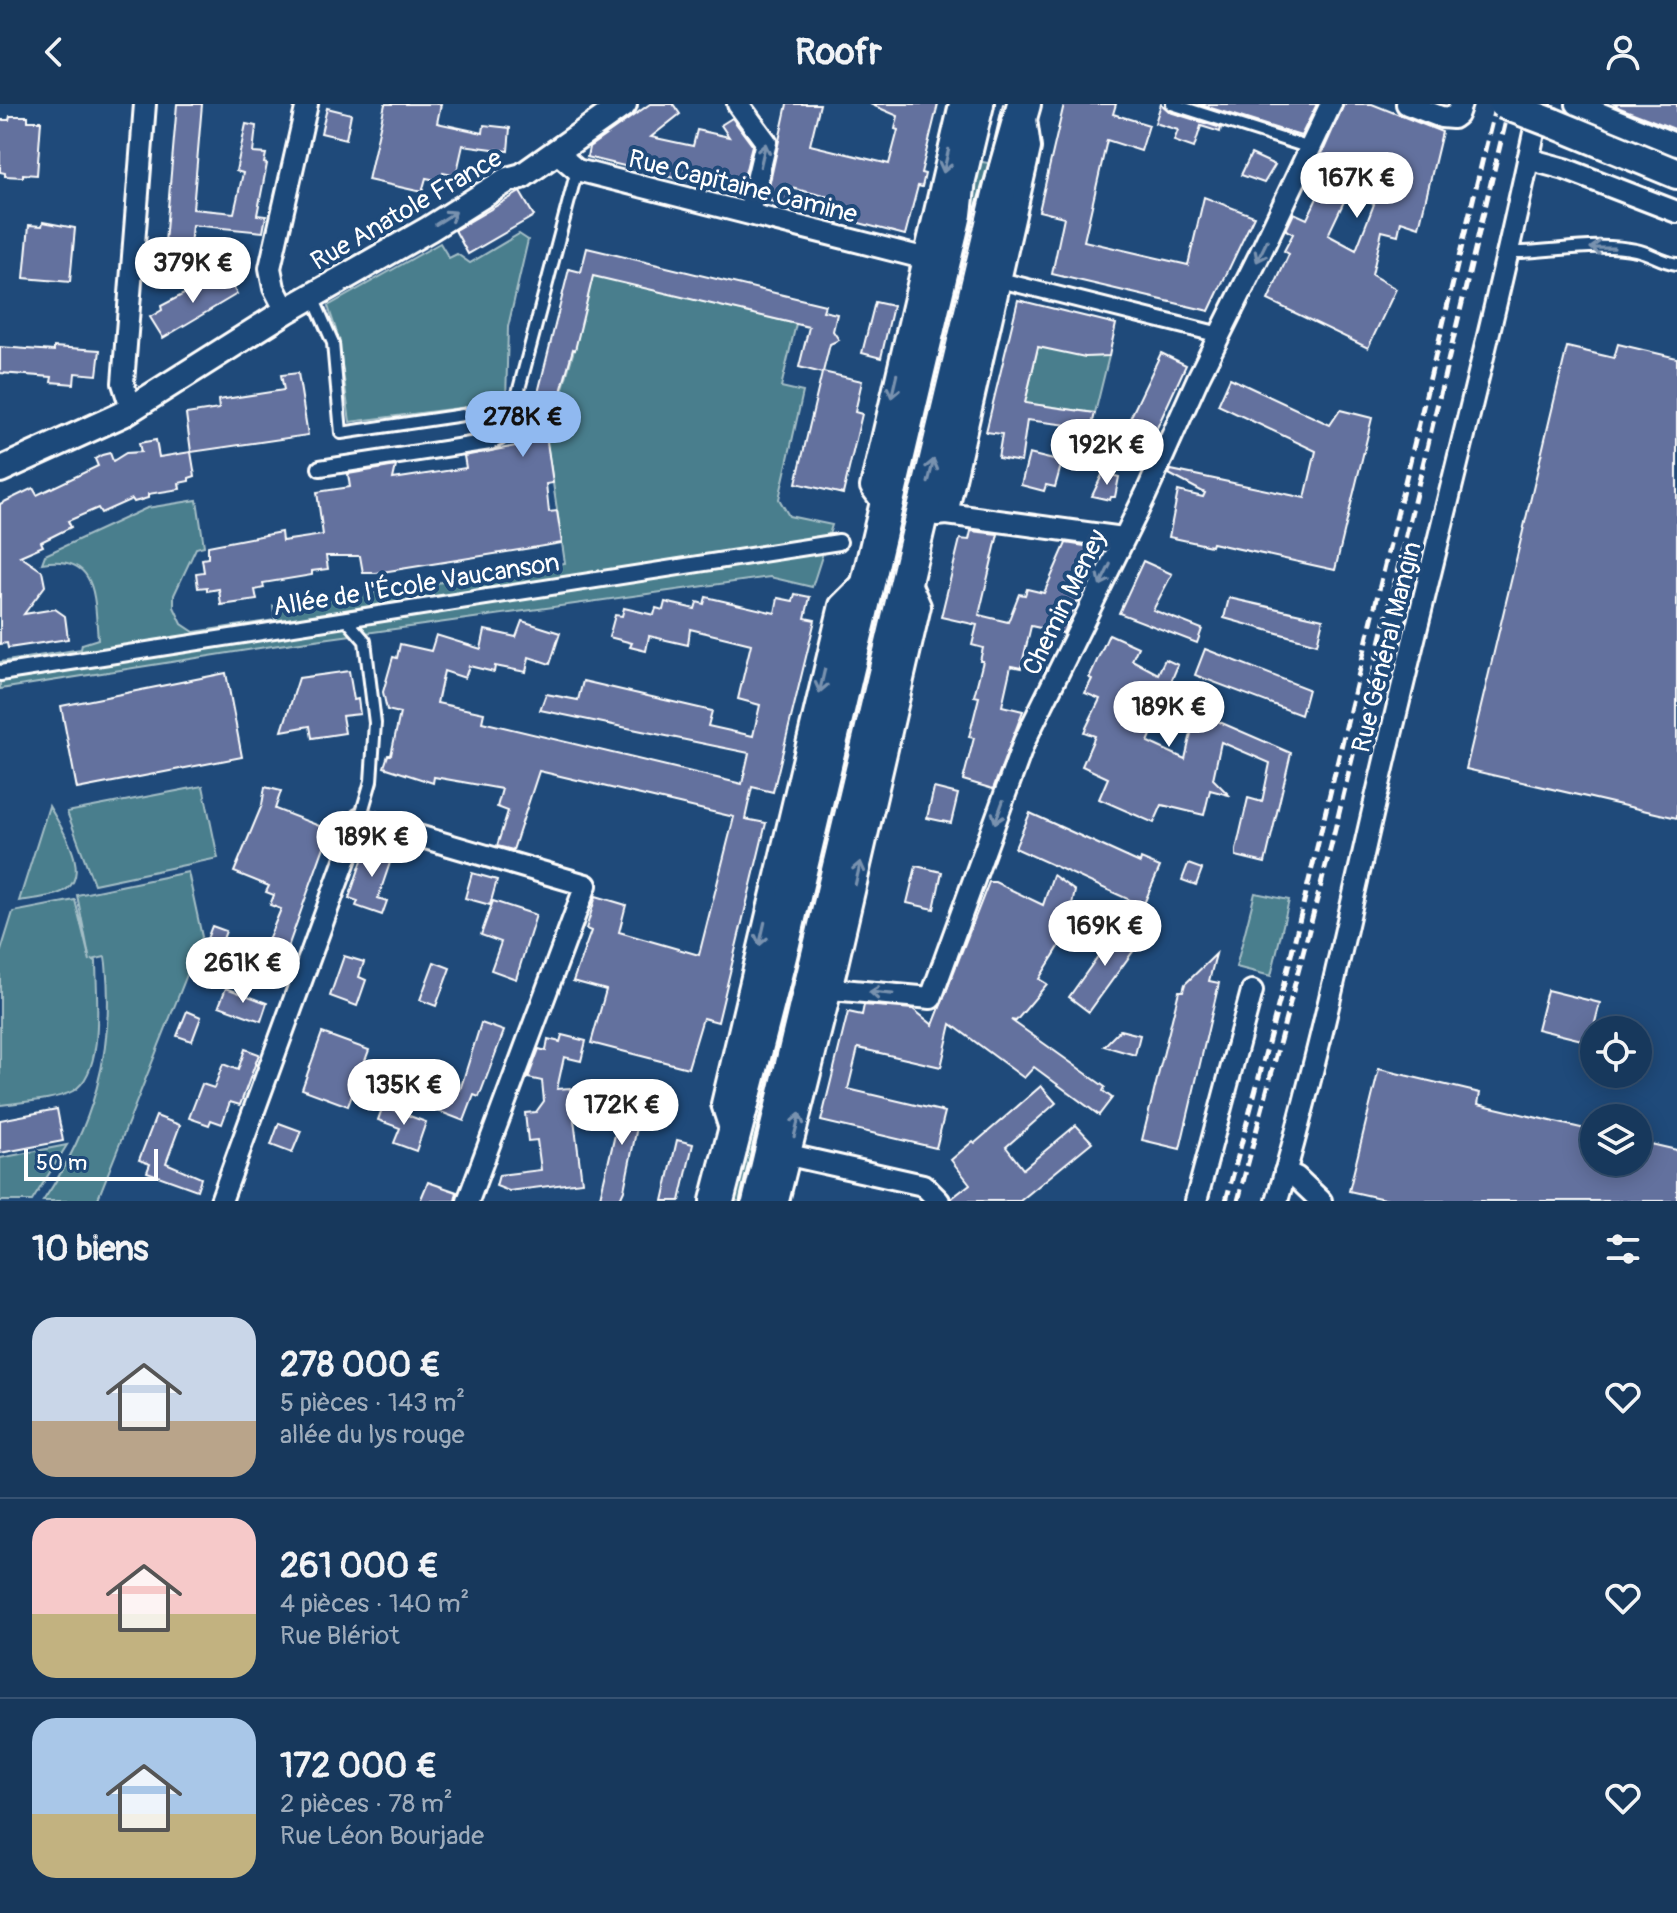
<!DOCTYPE html>
<html lang="fr">
<head>
<meta charset="utf-8">
<style>
  :root { --surface:#17385c; --page:#244365; --text:#f1f3f6; --muted:#9eacbb; --line:#365272; --accent:#90b9f0 }
  body { margin:0; font-family:Pangolin,sans-serif; background:var(--page); color:var(--text); height:100vh; display:flex; flex-direction:column; font-size:30px; white-space:nowrap }
  * { box-sizing:border-box; margin:0 }
  p { font-size:26px; color:var(--muted) }
  .icon { flex:none; width:44px; height:44px; fill:none; stroke:currentColor; stroke-width:2; stroke-linecap:round; stroke-linejoin:round }
  .map { position:relative; height:1097px; overflow:hidden }
  .sheet { display:flex; flex-direction:column; background:var(--surface); flex:1 }
  .sheet>* { flex:none }
  .controls { position:absolute; left:1580px; top:912px; display:grid; gap:16px }
  .controls a { display:grid; place-items:center; width:72px; height:72px; border-radius:50%; background:var(--surface); box-shadow:0 4px 20px #0003,0 0 0 2px var(--line); font-size:40px }
  .scale { position:absolute; left:24px; bottom:20px; width:134px; box-sizing:border-box; padding-left:8px; border:4px solid #fff; border-top:0; font-size:22px; line-height:28px; white-space:nowrap; color:#fff; -webkit-text-stroke:6px #1f4a7a; paint-order:stroke }
  .price { position:absolute; translate:-50% -68px; padding:0 18px; border-radius:28px; background:#fff; color:#222; font-size:26px; line-height:52px; filter:drop-shadow(0 2px 4px #0008) }
  .price::after { content:''; position:absolute; left:50%; top:48px; width:24px; height:18px; margin-left:-12px; background:inherit; clip-path:polygon(0 0,100% 0,50% 100%) }
  .price.active { background:var(--accent); color:#111 }
  ul { padding:0; list-style:none }
  li { display:flex; align-items:center; gap:24px; height:200px; padding:0 32px }
  li+li { border-top:2px solid var(--line) }
  li span { display:grid; place-items:center; flex:none; width:224px; height:160px; border-radius:24px; color:#555 }
  li>.icon { margin-inline-start:auto }
  span .icon { width:96px; height:96px; fill:#fffc; stroke-width:1 }
  li b { font-size:34px }
  h2 { display:flex; justify-content:space-between; align-items:center; height:96px; padding:0 32px; font-size:34px }
  header { display:flex; justify-content:space-between; align-items:center; height:104px; padding:0 32px; background:var(--surface); font-size:36px; font-weight:800 }
  .map>svg:first-child { display:block }
  .green { fill:#497e8d; stroke:#a4bec6; stroke-width:2 }
  .building { fill:#64719e; stroke:#fff; stroke-width:2; fill-rule:evenodd }
  .lines { fill:none; stroke-linecap:round; stroke-linejoin:round }
  .service-casing { stroke:#fff; stroke-width:16 }
  .pedestrian-casing { stroke:#fff; stroke-width:20 }
  .minor-casing { stroke:#fff; stroke-width:26 }
  .tertiary-casing { stroke:#fff; stroke-width:30 }
  .secondary-casing { stroke:#fff; stroke-width:34 }
  .primary-casing { stroke:#fff; stroke-width:38 }
  .service { stroke:#1f4a7a; stroke-width:10 }
  .pedestrian { stroke:#1f4a7a; stroke-width:14 }
  .minor { stroke:#1f4a7a; stroke-width:20 }
  .tertiary { stroke:#1f4a7a; stroke-width:24 }
  .secondary { stroke:#1f4a7a; stroke-width:28 }
  .primary { stroke:#1f4a7a; stroke-width:32 }
  .tram { stroke:#fff; stroke-width:2 }
  .rail { stroke:#fff; stroke-width:5; stroke-dasharray:12 6; stroke-linecap:butt }
  .secondary-bridge-casing { stroke:#fff; stroke-width:34; stroke-linecap:butt }
  .secondary-bridge { stroke:#1f4a7a; stroke-width:28 }
  .oneway { stroke:#7992af }
  .labels { text-anchor:middle; stroke-width:8; stroke-linejoin:round; paint-order:stroke }
  .street-label { font-size:26px; fill:#fff; stroke:#1f4a7a }
</style>
</head>
<body>
<header><svg class="icon" aria-label="back" viewBox="0 0 24 24"><path d="M15 5l-7 7 7 7"/></svg>Roofr<svg class="icon" aria-label="person" viewBox="0 0 24 24"><circle cx="12" cy="8" r="4"/><path d="M4 21q1-7 8-7t8 7"/></svg></header>
<div class="map">
<svg width="1677" height="1097" viewBox="0 0 1677 1097">
  <rect width="100%" height="100%" fill="#1f4a7a"/>
  <filter id="ink" filterUnits="userSpaceOnUse"><feTurbulence type="fractalNoise" baseFrequency=".0125" numOctaves="2"/><feDisplacementMap in="SourceGraphic" scale="16" xChannelSelector="R" yChannelSelector="G"/><feConvolveMatrix kernelMatrix="1 2 1 2 8 2 1 2 1" color-interpolation-filters="sRGB"/></filter>
  <g filter="url(#ink)">
    <!-- green -->
    <g class="green">
      <polygon points="977,57 994,60 906,430 890,426"/>
      <polygon points="519,130 528,136 508,223 506,298 350,318 338,232 328,202 440,139 449,154 457,150 470,159"/>
      <path d="M 593,171 L 796,220 L 781,283 L 803,288 L 779,395 L 789,412 L 832,421 L 812,483 L 770,473 L 279,541 L 0,585 L 0,558 L 81,545 L 82,540 L 98,535 C 94,494 99,450 42,459 L 45,451 L 147,404 L 197,396 L 204,442 L 196,444 L 174,491 L 174,503 L 182,520 L 194,528 L 275,516 L 273,502 L 365,490 L 565,459 L 547,339 L 574,246 Z"/>
      <polygon points="1038,243 1109,252 1095,309 1025,299"/>
      <polygon points="886,438 903,442 805,853 788,849"/>
      <polygon points="203,682 218,754 94,780 67,708"/>
      <path d="M 49,702 C 61,723 98,777 57,790 C 45,794 31,795 19,797 Z"/>
      <path d="M 188,768 L 202,833 L 97,1097 L 43,1097 C 93,1024 115,948 106,860 L 105,853 L 92,856 L 96,857 C 96,889 106,968 73,987 C 57,996 20,998 0,1001 L 0,850 L 13,808 L 75,796 L 90,857 L 77,791 Z"/>
      <polygon points="1255,789 1289,796 1271,872 1236,863"/>
      <polygon points="786,861 803,865 748,1097 730,1097"/>
      <polygon points="67,1041 32,1097 0,1097 0,1054"/>
    </g>
    <!-- building -->
    <g class="building">
      <polygon points="177,0 202,0 193,105 234,109 243,69 236,67 246,20 256,22 253,49 266,50 264,59 267,60 257,111 266,112 263,128 192,121 187,175 162,173"/>
      <polygon points="385,0 441,0 437,19 483,29 484,21 510,24 508,47 463,41 456,72 443,69 441,77 426,74 422,88 368,76"/>
      <polygon points="650,0 673,0 680,10 651,33 693,42 697,26 729,33 721,21 732,14 752,41 740,90 587,53 589,43"/>
      <polygon points="787,0 820,0 810,41 889,60 898,26 895,25 898,12 870,0 938,0 921,69 925,70 922,83 918,82 905,131 825,110 829,93 791,84 787,101 766,96"/>
      <polygon points="1064,0 1116,0 1113,10 1149,21 1141,47 1107,36 1084,137 1188,161 1204,93 1254,112 1209,207 1052,170 1064,113 1039,107"/>
      <polygon points="1161,0 1170,8 1221,24 1220,28 1201,22 1194,44 1174,37 1178,26 1155,19"/>
      <polygon points="1198,0 1317,0 1301,32"/>
      <path d="M 1344,0 L 1372,0 L 1442,28 L 1419,123 L 1401,117 L 1398,131 L 1382,127 L 1372,171 L 1396,185 L 1368,244 L 1268,196 L 1289,150 L 1284,147 L 1293,130 L 1286,126 L 1294,109 L 1307,115 L 1330,67 L 1317,61 ZM 1347,91 L 1374,100 L 1356,146 L 1328,131 Z"/>
      <polygon points="1614,0 1677,0 1677,26 1620,4"/>
      <polygon points="327,4 351,10 346,35 321,29"/>
      <polygon points="10,12 28,12 28,17 41,17 37,71 23,70 23,73 5,72 5,69 0,68 0,16 9,16"/>
      <polygon points="1251,50 1275,61 1264,79 1241,71"/>
      <polygon points="520,88 534,112 468,150 455,126"/>
      <polygon points="43,118 75,124 70,178 24,174 29,121 42,122"/>
      <polygon points="587,144 825,201 823,207 837,210 833,227 839,236 830,240 823,268 862,277 855,308 862,310 843,390 796,379 822,269 799,263 809,223 593,172 575,246 573,245 547,338 553,379 546,380 549,408 557,407 562,439 376,469 363,469 360,452 326,452 328,465 312,467 312,471 263,479 264,484 255,486 257,496 221,501 219,485 207,487 207,483 198,484 196,469 204,468 202,455 208,454 208,442 281,428 282,437 323,431 317,388 350,383 348,370 396,362 393,375 466,364 464,352 521,341 532,296 536,297 569,165 581,168"/>
      <polygon points="224,169 237,190 163,234 150,213 162,206 161,202"/>
      <polygon points="1018,196 1116,220 1109,252 1085,253 1038,243 1025,299 1095,309 1087,342 1074,340 1077,322 1027,316 1021,358 998,354 1002,330 986,328"/>
      <polygon points="875,198 893,202 881,254 862,249"/>
      <polygon points="1618,240 1677,254 1677,714 1466,665 1567,243 1614,254"/>
      <polygon points="0,243 54,247 54,243 100,246 97,271 75,269 74,280 51,278 52,273 0,269"/>
      <polygon points="1161,249 1186,261 1144,352 1132,345 1130,351 1116,344"/>
      <polygon points="298,269 308,331 191,348 195,372 189,374 189,377 179,379 180,385 148,390 148,394 134,398 132,395 101,409 98,404 68,417 71,423 41,438 43,442 20,452 42,467 45,482 24,510 55,505 65,512 68,535 8,544 7,539 0,540 0,400 33,384 37,391 98,362 95,355 102,351 110,349 113,357 126,349 141,348 139,339 156,336 159,353 191,348 186,310 219,305 218,296 284,286 281,271"/>
      <polygon points="1230,274 1330,321 1340,306 1372,314 1335,466 1212,439 1211,442 1169,433 1178,387 1203,393 1205,389 1169,370 1171,366 1305,394 1316,347 1218,301"/>
      <polygon points="1029,350 1062,358 1055,383 1046,381 1044,387 1021,381"/>
      <polygon points="1103,369 1119,373 1115,393 1111,393 1110,396 1092,392"/>
      <polygon points="971,427 998,430 979,511 1008,518 1019,490 1025,491 1027,485 1044,489 1066,439 1091,443 1090,447 1101,451 1078,498 1076,497 1063,529 1031,522 1021,564 1011,562 1002,602 1023,607 993,685 963,676 974,634 969,633 979,593 974,592 983,557 980,557 983,544 972,541 977,521 941,513 960,435 969,436"/>
      <polygon points="1143,457 1172,470 1153,506 1202,525 1197,539 1119,509"/>
      <polygon points="795,490 810,493 805,514 815,516 773,688 752,683 745,715 766,719 718,918 703,914 688,964 591,939 606,886 573,877 591,827 586,825 596,792 626,801 619,828 699,851 734,713 539,667 513,746 497,742 508,707 497,703 502,685 434,673 433,679 384,663 388,651 391,651 400,609 387,606 383,588 393,553 397,554 400,540 431,547 436,531 481,545 485,526 516,533 522,517 560,529 550,560 529,553 526,568 495,562 494,568 469,562 465,574 444,567 437,599 484,609 482,618 742,680 749,649 540,606 546,590 578,596 583,577 712,607 708,622 753,632 760,601 738,595 751,540 690,525 688,541 649,532 646,547 630,543 632,539 609,533 615,511 622,512 624,504 654,511 656,504 663,506 665,498 695,505 697,498 704,500 706,493 775,509 778,494 793,497"/>
      <polygon points="1229,494 1323,515 1317,540 1224,514"/>
      <path d="M 1109,530 L 1138,543 L 1132,556 L 1158,570 L 1165,555 L 1178,561 L 1164,594 L 1291,649 L 1265,759 L 1236,752 L 1236,746 L 1248,694 L 1262,698 L 1270,659 L 1221,638 L 1213,675 L 1229,691 L 1210,686 L 1204,711 L 1162,701 L 1154,719 L 1099,695 L 1108,674 L 1082,662 L 1095,632 L 1084,628 L 1100,595 L 1085,589 L 1092,575 L 1089,574 ZM 1160,610 L 1192,625 L 1185,655 L 1148,638 Z"/>
      <polygon points="1205,545 1308,585 1301,611 1195,571"/>
      <polygon points="349,567 354,596 358,595 360,610 342,612 345,629 312,634 310,622 282,627 299,574"/>
      <polygon points="226,569 242,653 77,685 61,602"/>
      <polygon points="265,683 281,687 275,705 330,726 288,843 281,840 276,853 263,848 281,805 270,801 274,791 266,788 269,782 234,768 262,701"/>
      <polygon points="934,684 958,690 951,719 927,714"/>
      <polygon points="1030,709 1140,759 1141,755 1160,763 1143,802 1015,744"/>
      <polygon points="368,739 394,747 378,794 387,797 382,811 356,802 358,797 349,794"/>
      <polygon points="1188,760 1202,765 1196,781 1182,776"/>
      <polygon points="916,762 942,768 934,805 907,799"/>
      <polygon points="472,769 497,776 490,801 465,794"/>
      <polygon points="1053,771 1075,787 1065,833 1039,875 1047,880 1016,917 1011,916 1105,983 1103,987 1112,994 1099,1011 1034,963 1024,974 951,920 941,963 858,944 848,985 945,1008 936,1044 821,1017 848,908 862,911 864,901 913,905 933,921 989,778 995,778 1043,801"/>
      <polygon points="493,797 536,811 516,875 491,866 501,838 481,831"/>
      <polygon points="1121,820 1142,835 1089,908 1069,893"/>
      <polygon points="212,822 226,827 212,864 198,858"/>
      <polygon points="1216,850 1209,877 1219,879 1180,1045 1142,1036 1179,887 1183,887 1185,880"/>
      <polygon points="344,852 364,858 359,873 366,876 357,902 330,892"/>
      <polygon points="434,858 450,864 436,902 420,896"/>
      <polygon points="226,884 267,899 261,917 219,902"/>
      <polygon points="1547,886 1600,899 1590,938 1537,925"/>
      <polygon points="187,907 201,913 192,937 177,932"/>
      <polygon points="481,919 504,927 479,993 474,991 464,1017 433,1005 444,980 460,986"/>
      <polygon points="1120,926 1140,931 1135,951 1104,942"/>
      <polygon points="322,929 369,946 348,1002 302,985"/>
      <polygon points="562,931 586,937 581,957 564,953 557,985 570,984 582,1078 509,1087 496,1082 499,1071 541,1066 537,1036 528,1037 525,1009 536,1008 544,997 542,977 528,974 539,945 546,947 548,935 560,938"/>
      <polygon points="245,945 259,950 240,1001 230,998 222,1020 211,1016 209,1021 189,1014 202,980 214,984 223,960 238,966"/>
      <polygon points="1379,965 1480,989 1478,1000 1594,1027 1594,1058 1638,1058 1638,1037 1677,1046 1677,1097 1393,1097 1349,1087"/>
      <polygon points="1041,982 1056,999 1006,1043 1023,1065 1076,1021 1092,1038 1020,1097 952,1097 952,1094 970,1080 951,1056 973,1037 975,1039"/>
      <polygon points="626,985 644,989 624,1086 619,1097 599,1097"/>
      <polygon points="383,1002 426,1018 416,1047 394,1039 400,1024 378,1016"/>
      <polygon points="57,1005 63,1037 0,1049 0,1016"/>
      <polygon points="156,1012 180,1021 166,1059 201,1074 197,1086 147,1068 150,1060 139,1056"/>
      <polygon points="279,1019 301,1027 292,1049 271,1041"/>
      <polygon points="677,1036 693,1040 680,1097 663,1097"/>
      <polygon points="428,1078 457,1088 455,1097 420,1097"/>
    </g>
    <g class="lines">
      <!-- service casing -->
      <g class="service-casing">
        <g id="service">
          <polyline points="1172,0 1310,44"/>
          <path d="M 1509,148 C 1551,149 1594,137 1636,146 C 1651,149 1661,158 1677,160"/>
          <polyline points="312,191 333,239 341,329 497,306"/>
          <polyline points="514,304 577,66"/>
          <polyline points="346,515 365,537 375,619 371,677 360,715"/>
        </g>
      </g>
      <!-- pedestrian casing -->
      <g class="pedestrian-casing">
        <g id="pedestrian">
          <polyline points="1000,176 1220,231"/>
          <polyline points="320,364 490,338 500,333 514,304"/>
          <polyline points="0,569 839,438"/>
        </g>
      </g>
      <!-- minor casing -->
      <g class="minor-casing">
        <g id="minor">
          <polyline points="738,0 766,38 749,109"/>
          <polyline points="1407,0 1441,13 1453,14 1457,11 1461,0"/>
          <polyline points="1577,0 1677,41"/>
          <polyline points="556,48 577,66 923,154"/>
          <polyline points="1528,55 1565,65 1677,108"/>
          <polyline points="286,207 274,184 270,164 307,0"/>
          <polyline points="131,304 123,279 145,0"/>
          <polyline points="885,402 871,383 960,0"/>
          <polyline points="947,410 1026,62 1030,44 1026,15"/>
          <polyline points="937,411 947,410 1123,434"/>
          <polyline points="831,885 931,894 1024,638 1146,390 1198,274 1260,150 1331,0"/>
          <polyline points="732,1031 722,1000 840,501 867,474"/>
          <polyline points="789,1051 923,1081 939,1097"/>
          <polyline points="1285,1068 1296,1073 1321,1097"/>
          <polyline points="221,1097 360,715 586,781 468,1097"/>
          <polyline points="778,1097 836,865 920,502 907,472"/>
          <polyline points="1196,1097 1252,887"/>
          <path d="M 1277,1097 C 1319,954 1349,809 1383,664 C 1435,442 1494,223 1540,0"/>
        </g>
      </g>
      <!-- tertiary casing -->
      <g class="tertiary-casing">
        <polyline id="tertiary" points="0,366 123,310 286,207 429,125 507,76 522,72 624,0"/>
      </g>
      <!-- secondary casing -->
      <g class="secondary-casing">
        <polyline id="secondary" points="1553,19 1677,70"/>
      </g>
      <!-- primary casing -->
      <g class="primary-casing">
        <g id="primary">
          <polyline points="717,1097 780,852 955,110 959,75 977,0"/>
          <polyline points="758,1097 992,112 1024,0"/>
        </g>
      </g>
      <!-- service -->
      <use href="#service" class="service"/>
      <!-- pedestrian -->
      <use href="#pedestrian" class="pedestrian"/>
      <!-- minor -->
      <use href="#minor" class="minor"/>
      <!-- tertiary -->
      <use href="#tertiary" class="tertiary"/>
      <!-- secondary -->
      <use href="#secondary" class="secondary"/>
      <!-- primary -->
      <use href="#primary" class="primary"/>
      <!-- tram -->
      <polyline class="tram" points="742,1097 1003,0"/>
      <!-- rail -->
      <g class="rail">
        <polyline points="1226,1097 1286,872 1496,0"/>
        <polyline points="1238,1097 1331,742 1510,0"/>
      </g>
      <!-- secondary-bridge casing -->
      <g class="secondary-bridge-casing">
        <polyline id="secondary-bridge" points="1503,0 1553,19"/>
      </g>
      <!-- secondary-bridge -->
      <use href="#secondary-bridge" class="secondary-bridge"/>
    </g>
    <!-- one-way arrows -->
    <defs><path id="oneway-shaft" d="M-6 0H5M1.5-3L5.5 0L1.5 3" fill="none" stroke-width="1.6" stroke-linecap="round" stroke-linejoin="round" transform="scale(2)"/></defs>
    <g class="oneway">
      <use href="#oneway-shaft" transform="translate(763 51) rotate(-77)"/>
      <use href="#oneway-shaft" transform="translate(946 57) rotate(103)"/>
      <use href="#oneway-shaft" transform="translate(446 114) rotate(-32)"/>
      <use href="#oneway-shaft" transform="translate(1602 144) rotate(-179)"/>
      <use href="#oneway-shaft" transform="translate(1262 147) rotate(116)"/>
      <use href="#oneway-shaft" transform="translate(894 282) rotate(103)"/>
      <use href="#oneway-shaft" transform="translate(931 367) rotate(-76)"/>
      <use href="#oneway-shaft" transform="translate(1105 471) rotate(116)"/>
      <use href="#oneway-shaft" transform="translate(822 577) rotate(103)"/>
      <use href="#oneway-shaft" transform="translate(999 708) rotate(110)"/>
      <use href="#oneway-shaft" transform="translate(858 769) rotate(-77)"/>
      <use href="#oneway-shaft" transform="translate(762 830) rotate(103)"/>
      <use href="#oneway-shaft" transform="translate(881 889) rotate(-175)"/>
      <use href="#oneway-shaft" transform="translate(797 1021) rotate(-76)"/>
    </g>
  </g>
  <g class="labels">
    <!-- street labels -->
    <g class="street-label">
      <text transform="translate(743 82) rotate(14)" y="9">Rue Capitaine Camine</text>
      <text transform="translate(406 105) rotate(-30)" y="9">Rue Anatole France</text>
      <text transform="translate(416 480) rotate(-9)" y="9">Allée de l'École Vaucanson</text>
      <text transform="translate(1064 498) rotate(-64)" y="9">Chemin Meney</text>
      <text transform="translate(1386 543) rotate(-76)" y="9">Rue Général Mangin</text>
    </g>
  </g>
</svg>
<div class="controls">
<a><svg class="icon" aria-label="locate" viewBox="0 0 24 24"><circle cx="12" cy="12" r="6"/><path d="M12 2v4M12 18v4M2 12h4M18 12h4"/></svg></a>
<a><svg class="icon" aria-label="layers" viewBox="0 0 24 24"><path d="M12 4l9 5-9 5-9-5zM3 14l9 5 9-5"/></svg></a>
</div>
<div class="scale">50 m</div>
<b class="price" style="left:1357px;top:116px">167K €</b>
<b class="price" style="left:193px;top:201px">379K €</b>
<b class="price active" style="left:523px;top:355px">278K €</b>
<b class="price" style="left:1107px;top:383px">192K €</b>
<b class="price" style="left:1169px;top:645px">189K €</b>
<b class="price" style="left:372px;top:775px">189K €</b>
<b class="price" style="left:1105px;top:864px">169K €</b>
<b class="price" style="left:243px;top:901px">261K €</b>
<b class="price" style="left:404px;top:1023px">135K €</b>
<b class="price" style="left:622px;top:1043px">172K €</b>
</div>
<section class="sheet">
<h2>10 biens<svg class="icon" aria-label="filters" viewBox="0 0 24 24"><path d="M4 7h16M4 17h16"/><circle cx="9" cy="7" r="2"/><circle cx="15" cy="17" r="2"/></svg></h2>
<ul>
<li><span style="background:linear-gradient(#c9d6e8 65%,#b9a48a 0)"><svg class="icon" aria-label="home" viewBox="0 0 24 24"><path d="M3 11l9-7 9 7M6 9v11h12V9"/></svg></span><div><b>278 000 €</b><p>5 pièces · 143 m²</p><p>allée du lys rouge</p></div><svg class="icon" aria-label="heart" viewBox="0 0 24 24"><path d="M12 20l-8-8c-3-5 5-10 8-4 3-6 11-1 8 4z"/></svg></li>
<li><span style="background:linear-gradient(#f6c9c9 60%,#c2b280 0)"><svg class="icon" aria-label="home" viewBox="0 0 24 24"><path d="M3 11l9-7 9 7M6 9v11h12V9"/></svg></span><div><b>261 000 €</b><p>4 pièces · 140 m²</p><p>Rue Blériot</p></div><svg class="icon" aria-label="heart" viewBox="0 0 24 24"><path d="M12 20l-8-8c-3-5 5-10 8-4 3-6 11-1 8 4z"/></svg></li>
<li><span style="background:linear-gradient(#a9c7e8 60%,#c2b280 0)"><svg class="icon" aria-label="home" viewBox="0 0 24 24"><path d="M3 11l9-7 9 7M6 9v11h12V9"/></svg></span><div><b>172 000 €</b><p>2 pièces · 78 m²</p><p>Rue Léon Bourjade</p></div><svg class="icon" aria-label="heart" viewBox="0 0 24 24"><path d="M12 20l-8-8c-3-5 5-10 8-4 3-6 11-1 8 4z"/></svg></li>
</ul>
</section>
</body>
</html>
